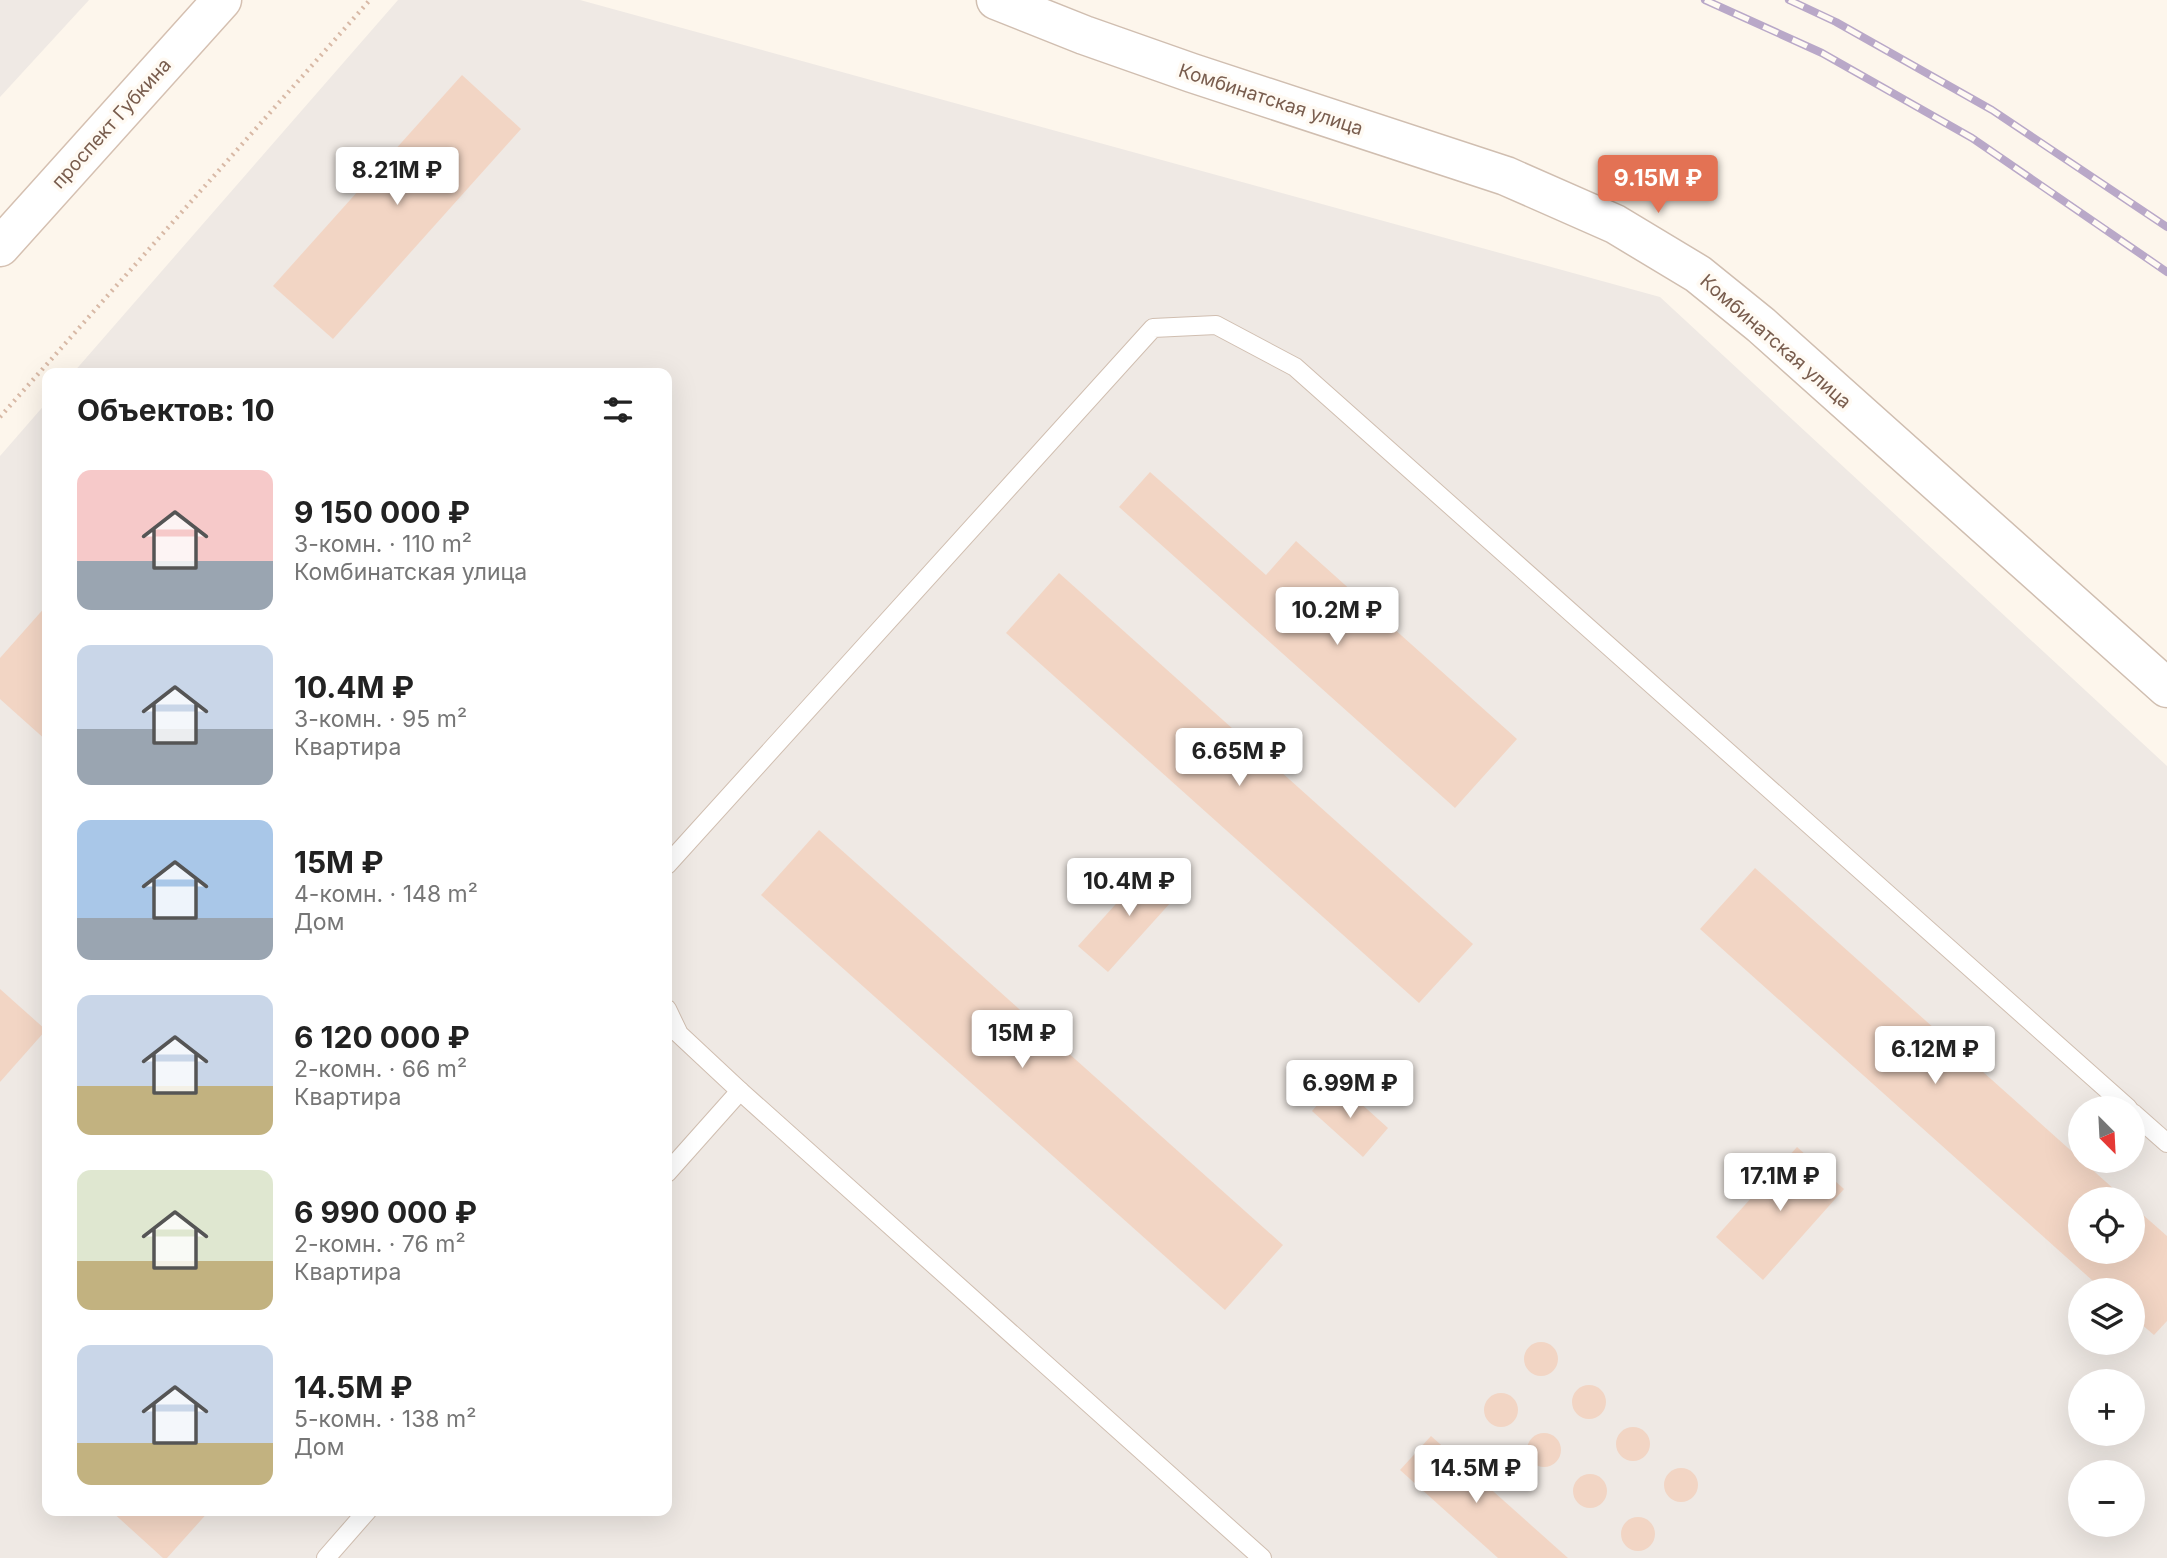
<!DOCTYPE html>
<html lang="ru">
<head>
<meta charset="utf-8">
<style>
  :root { --surface:#fff; --page:#f6f6f6; --text:#222; --muted:#767676; --accent:#e37254 }
  body { margin:0; font-family:Inter,sans-serif; background:var(--page); color:var(--text); height:100vh; display:flex; flex-direction:column; font-size:26px; white-space:nowrap }
  * { box-sizing:border-box; margin:0 }
  p { font-size:23px; color:var(--muted) }
  .icon { flex:none; width:38px; height:38px; fill:none; stroke:currentColor; stroke-width:2; stroke-linecap:round; stroke-linejoin:round }
  .map { position:relative; flex:1; overflow:hidden }
  .drawer { position:absolute; left:42px; top:368px; width:630px; height:1148px; display:flex; flex-direction:column; background:var(--surface); border-radius:14px; box-shadow:0 7px 28px #0002 }
  .drawer>* { flex:none }
  .needle { width:46px; rotate:156deg }
  .buttons { position:absolute; left:2068px; top:1096px; display:grid; gap:14px }
  .buttons a { display:grid; place-items:center; width:77px; height:77px; border-radius:50%; background:var(--surface); box-shadow:0 7px 28px #0002; font-size:35px }
  .price { position:absolute; translate:-50% -60px; padding:0 16px; border-radius:7px; background:#fff; color:#222; font-size:23px; line-height:46px; filter:drop-shadow(0 2px 4px #0008) }
  .price::after { content:''; position:absolute; left:50%; top:42px; width:21px; height:16px; margin-left:-10px; background:inherit; clip-path:polygon(0 0,100% 0,50% 100%) }
  .price.active { background:var(--accent); color:#fff }
  ul { padding:0; list-style:none }
  li { display:flex; align-items:center; gap:21px; height:175px; padding:0 35px }
  li span { display:grid; place-items:center; flex:none; width:196px; height:140px; border-radius:14px; color:#555 }
  li>.icon { margin-inline-start:auto }
  span .icon { width:84px; height:84px; fill:#fffc; stroke-width:1 }
  li b { font-size:30px }
  h2 { display:flex; justify-content:space-between; align-items:center; height:84px; padding:0 35px; font-size:30px }
  .map>svg:first-child { display:block }
  .industrial { fill:#efe9e4; fill-rule:evenodd }
  .building { fill:#f2d5c4 }
  .lines { fill:none; stroke-linecap:round; stroke-linejoin:round }
  .service-casing { stroke:#d0beb0; stroke-width:20 }
  .tertiary-casing { stroke:#d0beb0; stroke-width:41 }
  .secondary-casing { stroke:#d5c0b1; stroke-width:41 }
  .path { stroke:#d8b9a6; stroke-width:4.5; stroke-dasharray:2 5; stroke-linecap:butt }
  .service { stroke:#fff; stroke-width:18 }
  .tertiary { stroke:#fff; stroke-width:38 }
  .secondary { stroke:#fff; stroke-width:38 }
  .rail-casing { stroke:#b9a8c8; stroke-width:8 }
  .rail { stroke:#fffaf3; stroke-width:5; stroke-dasharray:16; stroke-linecap:butt }
  .labels { text-anchor:middle; stroke-width:7; stroke-linejoin:round; paint-order:stroke }
  .street-label { font-size:19px; fill:#795d4e; stroke:#fffaf3 }
</style>
</head>
<body>
<div class="map">
<svg width="2167" height="1558" viewBox="0 0 2167 1558">
  <rect width="100%" height="100%" fill="#fdf6ec"/>
  <!-- industrial -->
  <g class="industrial">
    <polygon points="0,0 89,0 0,97"/>
    <path d="M 398,0 L 580,0 L 1660,297 L 2167,766 L 2167,1558 L 0,1558 L 0,456 L 47,402 L 47,1510 L 667,1510 L 667,373 L 73,373 ZM 2081,1108 L 2133,1108 L 2133,1160 L 2081,1160 ZM 2081,1199 L 2133,1199 L 2133,1251 L 2081,1251 ZM 2081,1290 L 2133,1290 L 2133,1342 L 2081,1342 ZM 2081,1381 L 2133,1381 L 2133,1433 L 2081,1433 ZM 2081,1472 L 2133,1472 L 2133,1524 L 2081,1524 Z"/>
  </g>
  <!-- building -->
  <g class="building">
    <polygon points="462,75 521,129 333,339 273,286"/>
    <polygon points="1150,472 1266,575 1296,541 1517,739 1455,808 1119,507"/>
    <polygon points="1059,573 1473,944 1419,1003 1006,633"/>
    <polygon points="47,605 47,741 0,699 0,658"/>
    <polygon points="819,830 1283,1245 1225,1310 761,895"/>
    <polygon points="1151,865 1181,891 1108,972 1078,946"/>
    <polygon points="1755,868 2125,1199 2081,1199 2081,1251 2133,1251 2133,1206 2167,1236 2167,1321 2154,1335 2133,1317 2133,1290 2103,1290 1700,929"/>
    <polygon points="0,989 46,1030 0,1082"/>
    <polygon points="1337,1082 1388,1128 1363,1157 1312,1111"/>
    <polygon points="1797,1147 1844,1189 1763,1280 1716,1237"/>
    <circle cx="1541" cy="1359" r="17"/>
    <circle cx="1589" cy="1402" r="17"/>
    <circle cx="1501" cy="1410" r="17"/>
    <circle cx="1633" cy="1444" r="17"/>
    <circle cx="1544" cy="1450" r="17"/>
    <polygon points="1431,1436 1568,1558 1498,1558 1400,1470"/>
    <circle cx="1681" cy="1485" r="17"/>
    <circle cx="1590" cy="1491" r="17"/>
    <polygon points="110,1510 210,1510 167,1558 163,1558"/>
    <circle cx="1638" cy="1534" r="17"/>
  </g>
  <g class="lines">
    <!-- service casing -->
    <g class="service-casing">
      <g id="service">
        <polyline points="667,865 1153,328 1216,325 1295,367 2128,1108"/>
        <polyline points="667,1009 679,1034 740,1091 1262,1558"/>
        <polyline points="2133,1113 2167,1143"/>
        <polyline points="667,1173 740,1091"/>
        <polyline points="326,1558 368,1510"/>
      </g>
    </g>
    <!-- tertiary casing -->
    <g class="tertiary-casing">
      <polyline id="tertiary" points="996,0 1084,35 1192,73 1506,176 1615,224 1698,274 1761,325 2167,688"/>
    </g>
    <!-- secondary casing -->
    <g class="secondary-casing">
      <polyline id="secondary" points="0,247 222,0"/>
    </g>
    <!-- path -->
    <polyline class="path" points="0,417 370,0"/>
    <!-- service -->
    <use href="#service" class="service"/>
    <!-- tertiary -->
    <use href="#tertiary" class="tertiary"/>
    <!-- secondary -->
    <use href="#secondary" class="secondary"/>
    <!-- rail casing -->
    <g class="rail-casing">
      <g id="rail">
        <polyline points="1705,0 1822,53 1972,138 2167,272"/>
        <polyline points="1789,0 1836,22 1992,110 2167,227"/>
      </g>
    </g>
    <!-- rail -->
    <use href="#rail" class="rail"/>
  </g>
  <g class="labels">
    <!-- street labels -->
    <g class="street-label">
      <text transform="translate(1271 99) rotate(18)" y="7">Комбинатская улица</text>
      <text transform="translate(111 123) rotate(-48)" y="7">проспект Губкина</text>
      <text transform="translate(1776 341) rotate(41)" y="7">Комбинатская улица</text>
    </g>
  </g>
</svg>
<div class="buttons">
<a><svg class="needle" viewBox="-14 -14 28 28"><path d="M0-13l5 13h-10z" fill="#e53935"/><path d="M0 13l5-13h-10z" fill="#767676"/></svg></a>
<a><svg class="icon" aria-label="locate" viewBox="0 0 24 24"><circle cx="12" cy="12" r="6"/><path d="M12 2v4M12 18v4M2 12h4M18 12h4"/></svg></a>
<a><svg class="icon" aria-label="layers" viewBox="0 0 24 24"><path d="M12 4l9 5-9 5-9-5zM3 14l9 5 9-5"/></svg></a>
<a>+</a>
<a>−</a>
</div>
<b class="price" style="left:397px;top:207px">8.21M ₽</b>
<b class="price active" style="left:1658px;top:215px">9.15M ₽</b>
<b class="price" style="left:1337px;top:647px">10.2M ₽</b>
<b class="price" style="left:1239px;top:788px">6.65M ₽</b>
<b class="price" style="left:1129px;top:918px">10.4M ₽</b>
<b class="price" style="left:1022px;top:1070px">15M ₽</b>
<b class="price" style="left:1935px;top:1086px">6.12M ₽</b>
<b class="price" style="left:1350px;top:1120px">6.99M ₽</b>
<b class="price" style="left:1780px;top:1213px">17.1M ₽</b>
<b class="price" style="left:1476px;top:1505px">14.5M ₽</b>
<section class="drawer">
<h2>Объектов: 10<svg class="icon" aria-label="filters" viewBox="0 0 24 24"><path d="M4 7h16M4 17h16"/><circle cx="9" cy="7" r="2"/><circle cx="15" cy="17" r="2"/></svg></h2>
<ul>
<li><span style="background:linear-gradient(#f6c9c9 65%,#9aa5b1 0)"><svg class="icon" aria-label="home" viewBox="0 0 24 24"><path d="M3 11l9-7 9 7M6 9v11h12V9"/></svg></span><div><b>9 150 000 ₽</b><p>3-комн. · 110 m²</p><p>Комбинатская улица</p></div></li>
<li><span style="background:linear-gradient(#c9d6e8 60%,#9aa5b1 0)"><svg class="icon" aria-label="home" viewBox="0 0 24 24"><path d="M3 11l9-7 9 7M6 9v11h12V9"/></svg></span><div><b>10.4M ₽</b><p>3-комн. · 95 m²</p><p>Квартира</p></div></li>
<li><span style="background:linear-gradient(#a9c7e8 70%,#9aa5b1 0)"><svg class="icon" aria-label="home" viewBox="0 0 24 24"><path d="M3 11l9-7 9 7M6 9v11h12V9"/></svg></span><div><b>15M ₽</b><p>4-комн. · 148 m²</p><p>Дом</p></div></li>
<li><span style="background:linear-gradient(#c9d6e8 65%,#c2b280 0)"><svg class="icon" aria-label="home" viewBox="0 0 24 24"><path d="M3 11l9-7 9 7M6 9v11h12V9"/></svg></span><div><b>6 120 000 ₽</b><p>2-комн. · 66 m²</p><p>Квартира</p></div></li>
<li><span style="background:linear-gradient(#dfe7d0 65%,#c2b280 0)"><svg class="icon" aria-label="home" viewBox="0 0 24 24"><path d="M3 11l9-7 9 7M6 9v11h12V9"/></svg></span><div><b>6 990 000 ₽</b><p>2-комн. · 76 m²</p><p>Квартира</p></div></li>
<li><span style="background:linear-gradient(#c9d6e8 70%,#c2b280 0)"><svg class="icon" aria-label="home" viewBox="0 0 24 24"><path d="M3 11l9-7 9 7M6 9v11h12V9"/></svg></span><div><b>14.5M ₽</b><p>5-комн. · 138 m²</p><p>Дом</p></div></li>
</ul>
</section>
</div>
</body>
</html>
